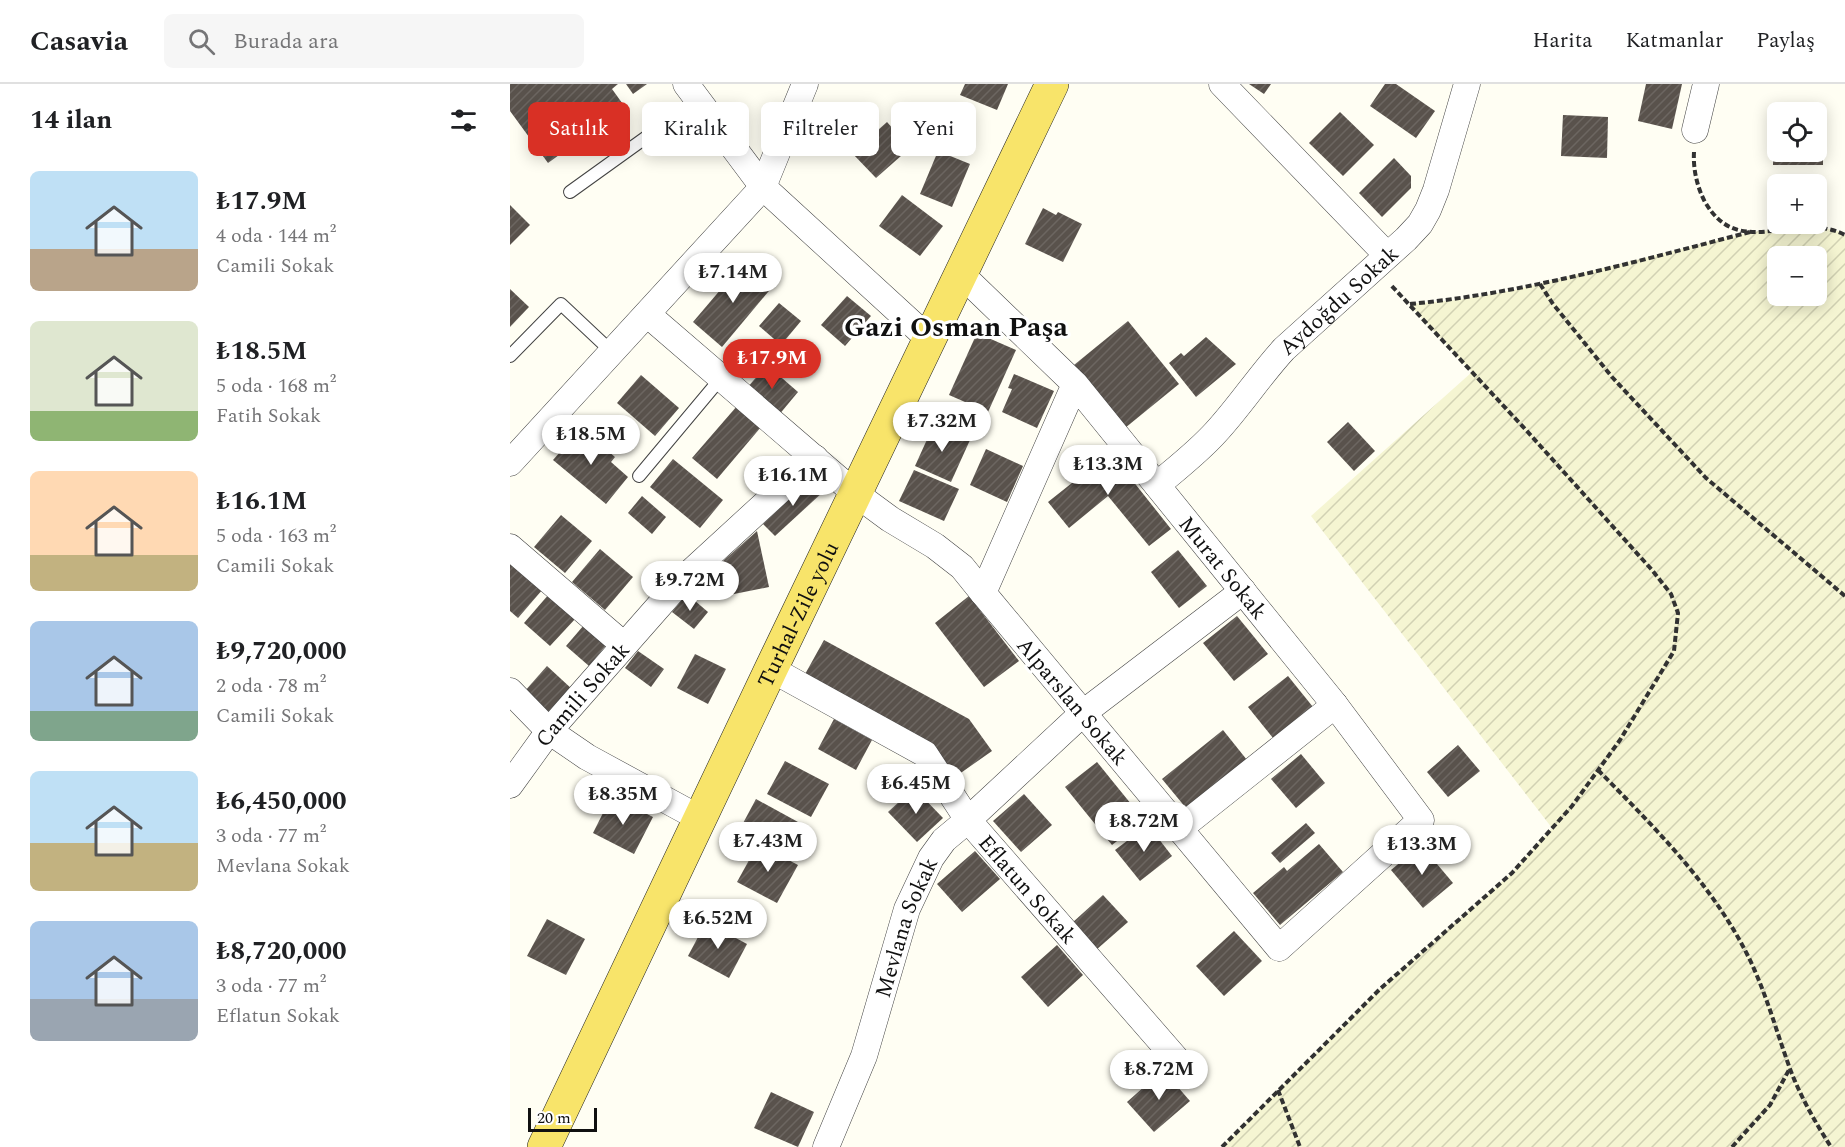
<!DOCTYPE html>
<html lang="tr">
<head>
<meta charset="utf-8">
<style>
  :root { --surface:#fff; --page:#f6f6f6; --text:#202124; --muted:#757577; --line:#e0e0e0; --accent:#d93025 }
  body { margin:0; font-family:Spectral,serif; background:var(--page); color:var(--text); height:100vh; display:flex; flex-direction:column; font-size:22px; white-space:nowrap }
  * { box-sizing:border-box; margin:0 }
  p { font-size:20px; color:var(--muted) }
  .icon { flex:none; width:33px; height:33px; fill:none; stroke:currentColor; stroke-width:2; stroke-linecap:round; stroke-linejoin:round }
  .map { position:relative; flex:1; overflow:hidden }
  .details { display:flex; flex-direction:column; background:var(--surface); width:510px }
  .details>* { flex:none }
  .guide { position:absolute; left:18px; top:18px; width:570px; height:54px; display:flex; gap:12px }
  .fabs { position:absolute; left:1257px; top:18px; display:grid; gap:12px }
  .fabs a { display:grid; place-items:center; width:60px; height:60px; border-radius:9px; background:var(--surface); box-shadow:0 3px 15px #0003; font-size:30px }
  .scale { position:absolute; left:18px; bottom:15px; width:69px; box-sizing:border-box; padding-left:6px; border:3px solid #101010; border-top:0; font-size:16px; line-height:21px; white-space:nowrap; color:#101010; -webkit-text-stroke:4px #fff; paint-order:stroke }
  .price { position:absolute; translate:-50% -51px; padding:0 14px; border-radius:21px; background:#fff; color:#222; font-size:20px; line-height:39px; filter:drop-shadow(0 2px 3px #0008) }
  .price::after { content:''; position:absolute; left:50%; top:36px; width:18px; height:14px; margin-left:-9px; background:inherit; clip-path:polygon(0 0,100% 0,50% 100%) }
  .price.on { background:var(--accent); color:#fff }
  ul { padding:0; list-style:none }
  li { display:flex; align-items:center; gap:18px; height:150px; padding:0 30px }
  li span { display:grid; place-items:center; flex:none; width:168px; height:120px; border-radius:9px; color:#555 }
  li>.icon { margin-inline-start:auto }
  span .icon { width:72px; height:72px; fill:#fffc; stroke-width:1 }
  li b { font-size:26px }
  h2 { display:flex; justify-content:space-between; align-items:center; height:72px; padding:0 30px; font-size:26px }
  .pill { padding:0 21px; border-radius:9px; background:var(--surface); box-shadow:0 3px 15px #0003; font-size:21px; line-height:54px }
  .pill.on { background:var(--accent); color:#fff }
  header { display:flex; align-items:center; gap:36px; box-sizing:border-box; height:84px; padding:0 30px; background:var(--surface); border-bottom:2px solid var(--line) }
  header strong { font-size:28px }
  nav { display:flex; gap:33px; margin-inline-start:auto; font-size:21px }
  .search { width:420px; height:54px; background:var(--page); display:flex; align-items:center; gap:15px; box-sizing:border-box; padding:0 21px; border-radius:9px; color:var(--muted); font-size:22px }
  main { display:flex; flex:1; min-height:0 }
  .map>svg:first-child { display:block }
  .farmland { fill:url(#farmland-furrows); fill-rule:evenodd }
  .building { fill:url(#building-hatch) }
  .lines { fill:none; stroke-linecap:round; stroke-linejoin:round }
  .service-casing { stroke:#434343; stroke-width:14 }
  .minor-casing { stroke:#434343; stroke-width:27 }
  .primary-casing { stroke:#212121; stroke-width:34 }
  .path { stroke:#323232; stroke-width:4; stroke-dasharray:6 3; stroke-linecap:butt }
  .service { stroke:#fff; stroke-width:12 }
  .minor { stroke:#fff; stroke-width:26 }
  .primary { stroke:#f8e46a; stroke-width:33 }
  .labels { text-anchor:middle; stroke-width:6; stroke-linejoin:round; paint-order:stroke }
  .street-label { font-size:22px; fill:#101010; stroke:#fff }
  .district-label { font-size:28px; font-weight:bold; fill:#101010; stroke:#fff }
</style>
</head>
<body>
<header>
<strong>Casavia</strong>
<div class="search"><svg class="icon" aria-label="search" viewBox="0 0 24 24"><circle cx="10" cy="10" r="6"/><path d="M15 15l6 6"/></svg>Burada ara</div>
<nav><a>Harita</a><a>Katmanlar</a><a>Paylaş</a></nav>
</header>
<main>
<section class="details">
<h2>14 ilan<svg class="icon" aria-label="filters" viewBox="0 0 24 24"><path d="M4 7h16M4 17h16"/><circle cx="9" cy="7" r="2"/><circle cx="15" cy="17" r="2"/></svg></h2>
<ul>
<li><span style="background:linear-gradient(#bfe0f5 65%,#b9a48a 0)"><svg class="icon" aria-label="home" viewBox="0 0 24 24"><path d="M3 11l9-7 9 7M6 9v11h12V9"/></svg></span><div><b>₺17.9M</b><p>4 oda · 144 m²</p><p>Camili Sokak</p></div></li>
<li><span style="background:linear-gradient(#dfe7d0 75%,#8fb573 0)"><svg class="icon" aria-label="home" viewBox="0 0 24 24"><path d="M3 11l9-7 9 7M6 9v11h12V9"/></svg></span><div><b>₺18.5M</b><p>5 oda · 168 m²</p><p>Fatih Sokak</p></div></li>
<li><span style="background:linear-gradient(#ffd9b3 70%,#c2b280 0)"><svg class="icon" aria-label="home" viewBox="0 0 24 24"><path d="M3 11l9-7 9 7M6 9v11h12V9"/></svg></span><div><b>₺16.1M</b><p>5 oda · 163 m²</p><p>Camili Sokak</p></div></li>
<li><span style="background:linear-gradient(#a9c7e8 75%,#7fa58c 0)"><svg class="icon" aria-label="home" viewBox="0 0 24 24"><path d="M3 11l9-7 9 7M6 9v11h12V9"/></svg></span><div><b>₺9,720,000</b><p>2 oda · 78 m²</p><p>Camili Sokak</p></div></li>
<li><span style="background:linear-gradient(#bfe0f5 60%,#c2b280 0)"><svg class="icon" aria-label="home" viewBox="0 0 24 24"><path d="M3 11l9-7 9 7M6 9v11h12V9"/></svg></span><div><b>₺6,450,000</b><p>3 oda · 77 m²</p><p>Mevlana Sokak</p></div></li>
<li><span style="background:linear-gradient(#a9c7e8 65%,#9aa5b1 0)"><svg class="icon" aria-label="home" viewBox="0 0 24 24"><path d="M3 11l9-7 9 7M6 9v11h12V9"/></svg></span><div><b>₺8,720,000</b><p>3 oda · 77 m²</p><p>Eflatun Sokak</p></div></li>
</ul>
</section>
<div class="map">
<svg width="1335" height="1063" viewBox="0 0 1335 1063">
  <defs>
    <pattern id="farmland-furrows" width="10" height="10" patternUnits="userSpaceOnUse" patternTransform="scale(1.5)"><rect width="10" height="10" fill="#f5f5d2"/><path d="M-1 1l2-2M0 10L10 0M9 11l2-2" fill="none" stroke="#d1d1b3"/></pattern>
    <pattern id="building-hatch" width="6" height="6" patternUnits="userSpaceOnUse" patternTransform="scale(1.5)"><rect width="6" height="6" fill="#59524c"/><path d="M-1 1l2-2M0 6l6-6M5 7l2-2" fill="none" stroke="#6c6661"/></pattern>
  </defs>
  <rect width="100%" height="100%" fill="#fffef3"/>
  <!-- farmland -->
  <path class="farmland" d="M 1305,142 L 1328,147 L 1335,151 L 1335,1063 L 712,1063 L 870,905 L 1002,789 L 1042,744 L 801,432 L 962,288 L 899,220 L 947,216 L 1004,206 L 1240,148 ZM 1268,172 L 1306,172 L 1306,212 L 1268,212 Z"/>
  <!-- building -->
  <g class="building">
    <polygon points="0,0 108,0 102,5 115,23 38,79 0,27"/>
    <polygon points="116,0 137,0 123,10"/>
    <polygon points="455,0 498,0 487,26 450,11"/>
    <polygon points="739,0 761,0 754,10"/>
    <polygon points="875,0 886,0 925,27 906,54 860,22"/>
    <polygon points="1136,0 1172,0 1162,45 1128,37"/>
    <polygon points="830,28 864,61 833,92 799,59"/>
    <polygon points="1053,31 1098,33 1097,74 1051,72"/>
    <polygon points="377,38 400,64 366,94 342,69"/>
    <polygon points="1263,49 1268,49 1268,68 1306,68 1306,49 1313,49 1313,81 1263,81"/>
    <polygon points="428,67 460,80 442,123 410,110"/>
    <polygon points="884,74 901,92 901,104 872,133 849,109"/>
    <polygon points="392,111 433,142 410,172 369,142"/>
    <polygon points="0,121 20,141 0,161"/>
    <polygon points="533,124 546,131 548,128 572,140 553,178 515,160"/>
    <polygon points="234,178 263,202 212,263 183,238"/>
    <polygon points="0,205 19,223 0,243"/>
    <polygon points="337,212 361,232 335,262 311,241"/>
    <polygon points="269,219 291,237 271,261 249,242"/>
    <polygon points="618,237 669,300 615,344 564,281"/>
    <polygon points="467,249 506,266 478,328 439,311"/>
    <polygon points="696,253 726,280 686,313 659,279 671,269 674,272"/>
    <polygon points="257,281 288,308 268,332 236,305"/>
    <polygon points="504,290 544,307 527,344 492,328 502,305 498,304"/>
    <polygon points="131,291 169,324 145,352 107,319"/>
    <polygon points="227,322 251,343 207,395 182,374"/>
    <polygon points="838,338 865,367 844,387 817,358"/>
    <polygon points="424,340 460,356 441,398 405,382"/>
    <polygon points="71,344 105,373 101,378 118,393 96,420 43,376"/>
    <polygon points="476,365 513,382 497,418 460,401"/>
    <polygon points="584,365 607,377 661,445 639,462 598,412 559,444 538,418 567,395 559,385"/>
    <polygon points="163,375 213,416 190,444 140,403"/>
    <polygon points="404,386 449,405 434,437 389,417"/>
    <polygon points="300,395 313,408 265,452 253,440"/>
    <polygon points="132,412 156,433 142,450 118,429"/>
    <polygon points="51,431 82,457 55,489 24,463"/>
    <polygon points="247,447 259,503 219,511 212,478"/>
    <polygon points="90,465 123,493 95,526 62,498"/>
    <polygon points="668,466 697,502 669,524 641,488"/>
    <polygon points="2,478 33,505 8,534 0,527 0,480"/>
    <polygon points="39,510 66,534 40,562 14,539"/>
    <polygon points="177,510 198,528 184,545 162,528"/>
    <polygon points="459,512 509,577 474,603 425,539"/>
    <polygon points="727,532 758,570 724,597 693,559"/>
    <polygon points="74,541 97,560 79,582 56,562"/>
    <polygon points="314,556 459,635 482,667 445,693 423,661 294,592"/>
    <polygon points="128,567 154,585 141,603 115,584"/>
    <polygon points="185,570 216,585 198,620 167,604"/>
    <polygon points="37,582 63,606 40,631 14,608"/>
    <polygon points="778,592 803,623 763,654 738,623"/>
    <polygon points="324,635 362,656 346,686 308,665"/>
    <polygon points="713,646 737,676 676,724 652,695"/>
    <polygon points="948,661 970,687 938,713 917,688"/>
    <polygon points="791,670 815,699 786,724 761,695"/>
    <polygon points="275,677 319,700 301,733 257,710"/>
    <polygon points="587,678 634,736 602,761 555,703"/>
    <polygon points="404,704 433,734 407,758 378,728"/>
    <polygon points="514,710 542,741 511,768 483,737"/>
    <polygon points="100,715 111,721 113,718 143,733 124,770 83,749"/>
    <polygon points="246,715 288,738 274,765 231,743"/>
    <polygon points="796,739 805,749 770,779 761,769"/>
    <polygon points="638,741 662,772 630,797 605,766"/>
    <polygon points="248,760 288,781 267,819 227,798"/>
    <polygon points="809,760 833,788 770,841 743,809 774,783 777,787"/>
    <polygon points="911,761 943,799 913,824 881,786"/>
    <polygon points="465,767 490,795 452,828 427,800"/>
    <polygon points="593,811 618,838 586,866 562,839"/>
    <polygon points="37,835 75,855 56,891 17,872"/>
    <polygon points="196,838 237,860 219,894 178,872"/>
    <polygon points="724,847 752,877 714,912 686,882"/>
    <polygon points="547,861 573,891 538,923 511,893"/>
    <polygon points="653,986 680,1017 644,1048 617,1018"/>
    <polygon points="261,1008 304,1028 288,1063 244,1044"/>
  </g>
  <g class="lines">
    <!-- service casing -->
    <g class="service-casing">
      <g id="service">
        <polyline points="60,108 188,16"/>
        <polyline points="0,272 51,220 102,268"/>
        <polyline points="129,392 211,294"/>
      </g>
    </g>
    <!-- minor casing -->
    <g class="minor-casing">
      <g id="minor">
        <polyline points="176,0 253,103 420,256"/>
        <polyline points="712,0 877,171"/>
        <polyline points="1185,46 1196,0"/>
        <path id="s1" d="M 452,191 L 565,300 L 825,621 L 911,736 L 769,864 L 473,509 L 565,300"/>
        <polyline points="137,230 346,410 380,435 425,462 452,483 473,509"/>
        <polyline points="0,379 253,103 295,0"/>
        <path id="s2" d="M 647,401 C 667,384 688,368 706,348 C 730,322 750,291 774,265 L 896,155 L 910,140 L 918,126 L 926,106 L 957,0"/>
        <polyline points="0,463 114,561"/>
        <path id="s3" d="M 261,585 L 415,670 L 458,736 L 675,985"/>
        <polyline points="0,607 39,647 77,673 189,734"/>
        <path id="s4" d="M 0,701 L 39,647 L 171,497 L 305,374"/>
        <polyline points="669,745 825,621"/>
        <path id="s5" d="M 316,1063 L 354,972 L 397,825 L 421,774 L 434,756 L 458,736 L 573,629 L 733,507"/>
      </g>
    </g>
    <!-- primary casing -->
    <g class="primary-casing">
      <g id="primary">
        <path id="s6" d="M 34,1063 L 261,585 L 542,0"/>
      </g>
    </g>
    <!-- path -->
    <g class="path">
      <path d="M 1184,68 C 1183,85 1187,103 1195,118 C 1230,178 1284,125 1335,151"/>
      <polyline points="1030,200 1043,220 1102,293 1196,394 1335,512"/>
      <path d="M 900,220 C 1015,209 1128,177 1240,148"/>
      <path d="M 1088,686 C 1145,744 1203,801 1239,874 C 1256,909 1266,946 1279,982 C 1289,1010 1305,1038 1321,1063"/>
      <polyline points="768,1006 790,1063"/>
      <polyline points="712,1063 870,905 1002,789 1062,722 1110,656 1164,567 1168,529 1161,510 1142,486 1016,346 880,200"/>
      <polyline points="1222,1063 1260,1021 1280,984"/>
    </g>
    <!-- service -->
    <use href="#service" class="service"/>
    <!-- minor -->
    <use href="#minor" class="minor"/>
    <!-- primary -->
    <use href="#primary" class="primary"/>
  </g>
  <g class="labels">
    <!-- street labels -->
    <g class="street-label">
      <text dy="8" stroke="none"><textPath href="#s2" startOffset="260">Aydoğdu Sokak</textPath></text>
      <text dy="8" stroke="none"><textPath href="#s1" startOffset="393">Murat Sokak</textPath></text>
      <text dy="8" stroke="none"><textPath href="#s6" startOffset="590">Turhal-Zile yolu</textPath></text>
      <text dy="8" stroke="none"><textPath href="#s4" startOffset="116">Camili Sokak</textPath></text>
      <text transform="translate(563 617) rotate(50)" y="8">Alparslan Sokak</text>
      <text dy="8" stroke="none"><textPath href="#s3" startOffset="346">Eflatun Sokak</textPath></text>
      <text dy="8" stroke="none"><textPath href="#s5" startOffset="234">Mevlana Sokak</textPath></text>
    </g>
    <!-- district labels -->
    <g class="district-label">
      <text x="446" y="252">Gazi Osman Paşa</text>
    </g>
  </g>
</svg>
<div class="fabs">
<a><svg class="icon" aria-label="locate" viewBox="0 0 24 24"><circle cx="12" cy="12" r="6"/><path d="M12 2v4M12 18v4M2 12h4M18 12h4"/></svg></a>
<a>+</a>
<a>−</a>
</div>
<div class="scale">20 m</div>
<b class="price" style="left:223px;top:220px">₺7.14M</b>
<b class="price on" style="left:262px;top:306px">₺17.9M</b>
<b class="price" style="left:432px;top:369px">₺7.32M</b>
<b class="price" style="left:81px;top:382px">₺18.5M</b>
<b class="price" style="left:598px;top:412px">₺13.3M</b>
<b class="price" style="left:283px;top:423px">₺16.1M</b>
<b class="price" style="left:180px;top:528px">₺9.72M</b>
<b class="price" style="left:406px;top:731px">₺6.45M</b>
<b class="price" style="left:113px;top:742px">₺8.35M</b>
<b class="price" style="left:634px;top:769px">₺8.72M</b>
<b class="price" style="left:258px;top:789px">₺7.43M</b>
<b class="price" style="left:912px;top:792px">₺13.3M</b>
<b class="price" style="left:208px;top:866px">₺6.52M</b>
<b class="price" style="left:649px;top:1017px">₺8.72M</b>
<div class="guide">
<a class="pill on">Satılık</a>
<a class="pill">Kiralık</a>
<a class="pill">Filtreler</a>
<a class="pill">Yeni</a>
</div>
</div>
</main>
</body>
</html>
